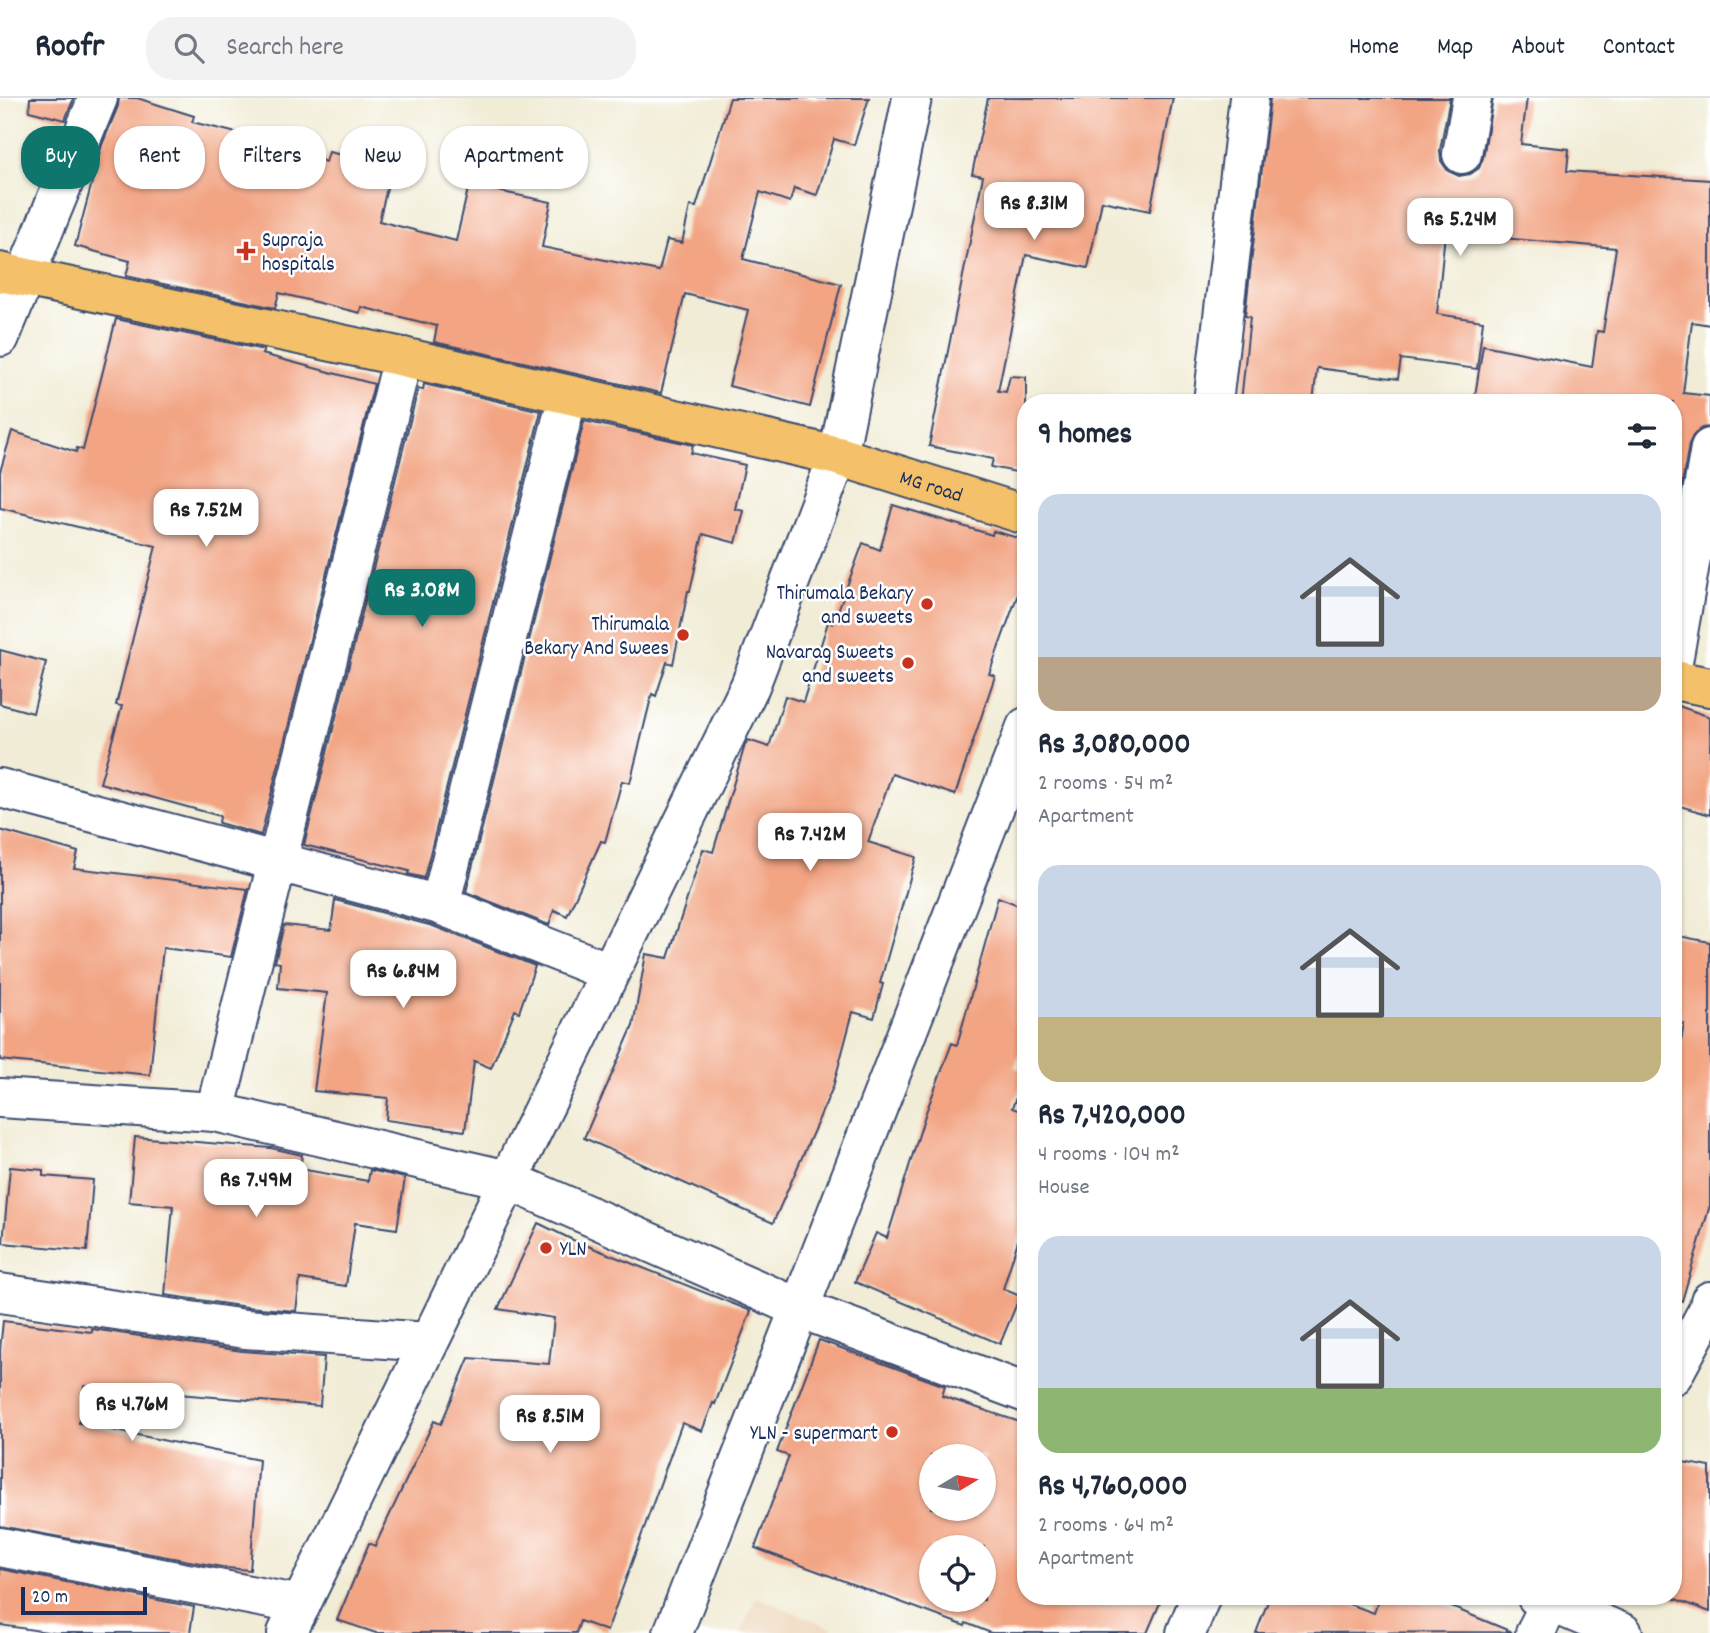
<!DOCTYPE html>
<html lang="en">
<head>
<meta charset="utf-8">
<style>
  :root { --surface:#fff; --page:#f2f2f3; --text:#1f2937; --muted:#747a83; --line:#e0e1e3; --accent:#0f766e }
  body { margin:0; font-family:Dekko,sans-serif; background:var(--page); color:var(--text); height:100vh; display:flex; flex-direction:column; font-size:26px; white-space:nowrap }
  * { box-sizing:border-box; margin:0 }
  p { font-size:23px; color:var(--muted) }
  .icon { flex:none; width:38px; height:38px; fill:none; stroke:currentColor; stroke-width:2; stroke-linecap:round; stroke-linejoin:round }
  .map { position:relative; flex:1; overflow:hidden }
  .drawer { position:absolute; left:1017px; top:296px; width:665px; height:1211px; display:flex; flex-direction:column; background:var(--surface); border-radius:28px; box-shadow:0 2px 5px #0004 }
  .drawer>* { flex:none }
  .banner { position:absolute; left:21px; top:28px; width:665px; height:63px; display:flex; gap:14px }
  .needle { width:46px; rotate:80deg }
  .tools { position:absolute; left:919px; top:1346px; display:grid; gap:14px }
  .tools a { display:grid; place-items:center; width:77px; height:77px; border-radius:50%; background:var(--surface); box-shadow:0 2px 5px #0004; font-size:35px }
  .scale { position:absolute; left:21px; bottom:18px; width:126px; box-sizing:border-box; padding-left:7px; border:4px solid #1b2f5e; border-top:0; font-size:19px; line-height:24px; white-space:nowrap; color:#1b2f5e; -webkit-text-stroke:5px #fff; paint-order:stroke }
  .price { position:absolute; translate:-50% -60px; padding:0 16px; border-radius:14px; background:#fff; color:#222; font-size:23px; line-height:46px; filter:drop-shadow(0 2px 4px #0008) }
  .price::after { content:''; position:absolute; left:50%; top:42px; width:21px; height:16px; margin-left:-10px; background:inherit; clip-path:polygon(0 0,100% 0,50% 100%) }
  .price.selected { background:var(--accent); color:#fff }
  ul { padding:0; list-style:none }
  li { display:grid; align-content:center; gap:14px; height:371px; padding:0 21px }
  li span { display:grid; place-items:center; height:217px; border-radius:21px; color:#555 }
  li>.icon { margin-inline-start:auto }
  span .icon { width:126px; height:126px; fill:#fffc; stroke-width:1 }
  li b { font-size:30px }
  h2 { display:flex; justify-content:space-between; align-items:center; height:84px; padding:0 21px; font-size:30px }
  .chip { padding:0 24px; border-radius:28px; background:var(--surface); box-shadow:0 2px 5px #0004; font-size:24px; line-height:63px }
  .chip.selected { background:var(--accent); color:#fff }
  header { display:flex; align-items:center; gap:42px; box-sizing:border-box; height:98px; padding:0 35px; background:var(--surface); border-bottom:2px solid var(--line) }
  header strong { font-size:33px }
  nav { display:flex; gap:38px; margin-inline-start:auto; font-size:24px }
  .search { width:490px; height:63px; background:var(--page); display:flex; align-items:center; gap:18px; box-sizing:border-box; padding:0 24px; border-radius:28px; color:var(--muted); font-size:26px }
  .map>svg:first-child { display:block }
  .built { fill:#eed7bb }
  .building { fill:#f2a483; fill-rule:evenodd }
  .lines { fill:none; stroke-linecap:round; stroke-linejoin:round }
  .minor-casing { stroke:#3b4b70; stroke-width:42 }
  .major-casing { stroke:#3b4b70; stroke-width:42 }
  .minor { stroke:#fff; stroke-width:38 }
  .major { stroke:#f4c16b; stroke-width:38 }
  .poi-dot { fill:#c8321e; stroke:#fff; stroke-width:2.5 }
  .labels { text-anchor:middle; stroke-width:5; stroke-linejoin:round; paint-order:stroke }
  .poi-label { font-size:21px; fill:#1b2f5e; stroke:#fff; text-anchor:end }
  .street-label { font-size:21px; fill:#1b2f5e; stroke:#fff }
</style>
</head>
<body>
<header>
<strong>Roofr</strong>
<div class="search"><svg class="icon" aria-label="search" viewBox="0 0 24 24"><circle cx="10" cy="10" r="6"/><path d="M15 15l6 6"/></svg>Search here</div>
<nav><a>Home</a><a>Map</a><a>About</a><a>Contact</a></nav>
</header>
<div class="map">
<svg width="1710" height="1535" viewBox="0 0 1710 1535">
  <rect width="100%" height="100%" fill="#fff"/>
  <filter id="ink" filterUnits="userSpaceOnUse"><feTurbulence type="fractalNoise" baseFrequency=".0143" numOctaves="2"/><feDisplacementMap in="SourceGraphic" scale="14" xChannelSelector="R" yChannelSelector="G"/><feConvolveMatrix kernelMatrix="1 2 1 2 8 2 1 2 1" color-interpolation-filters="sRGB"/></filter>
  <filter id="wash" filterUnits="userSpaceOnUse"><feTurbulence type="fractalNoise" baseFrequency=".00686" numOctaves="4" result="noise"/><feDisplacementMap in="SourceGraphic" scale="28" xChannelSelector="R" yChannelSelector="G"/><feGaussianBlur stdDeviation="1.57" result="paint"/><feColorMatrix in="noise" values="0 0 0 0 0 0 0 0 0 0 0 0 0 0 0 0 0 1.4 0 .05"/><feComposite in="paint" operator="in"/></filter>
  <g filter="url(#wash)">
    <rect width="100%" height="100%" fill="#f1ecd5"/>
    <!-- built -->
    <polygon class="built" points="756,1499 832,1530 830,1535 741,1535"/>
    <g id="blocks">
      <!-- building -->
      <g class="building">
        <polygon points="30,0 74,0 65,22 29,13"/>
        <polygon points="119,0 137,0 194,18 192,24 261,41 260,44 326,64 329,54 392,69 379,123 456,143 469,87 551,104 542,149 659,173 667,142 682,145 690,108 696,109 730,0 869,0 854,47 834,41 817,97 794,90 790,104 760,94 743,161 841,186 810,309 729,288 748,212 685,196 661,295 434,244 437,228 361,209 360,215 279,195 275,210 126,178 130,163 75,148 102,47 118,8"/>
        <polygon points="988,0 1173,0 1150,113 1102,103 1088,170 1026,157 998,293 1006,294 1010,278 1026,279 1026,376 991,369 993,361 929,348 983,78 972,76"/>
        <polygon points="1270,0 1450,0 1440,52 1441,63 1448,73 1459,78 1470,76 1479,70 1483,60 1493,0 1527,0 1521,46 1569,51 1567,73 1710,82 1710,227 1692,224 1683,295 1710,298 1710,329 1702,330 1694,336 1689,346 1673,436 1673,304 1474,304 1483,247 1592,269 1597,233 1603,234 1616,150 1445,135 1437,216 1483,223 1477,271 1401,261 1398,281 1317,270 1313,304 1241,304 1250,219 1245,218"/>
        <polygon points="116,221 264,252 262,256 374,286 261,737 219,725 220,718 100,685 122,608 116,607 156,448 0,410 0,374 12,333 76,354 77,350 83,352"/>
        <polygon points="424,286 541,313 424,780 408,776 409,773 304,747 418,291 423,292"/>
        <polygon points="584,323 693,347 691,355 745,367 735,411 744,413 736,445 703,436 690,493 688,493 673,566 667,564 656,598 652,596 630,685 622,683 605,744 601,743 567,818 554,812 549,827 466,794"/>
        <polygon points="893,407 992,437 993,433 1026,442 1026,495 1019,493 989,576 995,578 955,697 892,676 868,744 916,759 880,885 883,886 874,920 853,914 833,989 773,1125 584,1040 633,928 646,856 668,860 703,751 713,754 745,647 748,642 769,649 785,598 803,604 828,524 833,526 863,445 880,452"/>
        <polygon points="0,552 46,564 33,615 0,606"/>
        <polygon points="1673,606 1710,619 1710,717 1673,706"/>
        <polygon points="0,732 78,754 74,770 248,791 231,859 163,850 150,977 0,962"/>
        <polygon points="998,799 1026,810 1026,934 1015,969 1026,975 1012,1010 1026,1015 1026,1117 1003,1191 1020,1198 1000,1246 855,1184 876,1135 887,1140 925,1017 952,945 957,947"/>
        <polygon points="335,802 433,828 535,868 519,914 515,912 491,970 474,963 465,1033 386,1022 388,1000 314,993 327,895 278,890 280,865 275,864 284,827 331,832"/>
        <polygon points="1673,837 1710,844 1710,1107 1682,1203 1673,1202 1673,994 1684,926 1673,924"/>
        <polygon points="135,1039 271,1050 302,1057 300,1071 368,1083 370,1072 405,1080 397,1131 355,1125 346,1188 300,1181 296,1213 247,1209 165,1197 173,1108 129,1104"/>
        <polygon points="10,1069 43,1072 43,1078 93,1082 87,1153 3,1145"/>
        <polygon points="538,1125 573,1142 751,1213 715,1306 713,1305 702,1333 682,1325 607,1533 580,1523 576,1535 376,1535 337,1522 369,1445 375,1448 434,1323 441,1326 469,1260 549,1266 554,1220 498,1211"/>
        <polygon points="3,1223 92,1234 92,1231 242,1253 324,1259 320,1308 84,1288 79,1325 259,1362 250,1472 227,1470 0,1428 0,1252"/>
        <path d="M 819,1242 L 945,1288 L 942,1298 L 1026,1326 L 1026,1498 L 1163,1498 L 1147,1535 L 991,1535 L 966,1525 L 965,1528 L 755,1450 L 789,1358 L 777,1354 ZM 931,1358 L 984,1358 L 984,1410 L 931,1410 ZM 931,1449 L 984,1449 L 984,1502 L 931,1502 Z"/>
        <polygon points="1677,1363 1710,1369 1710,1514 1673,1500 1673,1381"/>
        <polygon points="0,1471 194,1509 190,1535 54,1535 0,1527"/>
        <polygon points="1270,1498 1327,1498 1374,1515 1380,1498 1425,1498 1512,1534 1256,1535"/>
      </g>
    </g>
  </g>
  <g filter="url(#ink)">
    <use href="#blocks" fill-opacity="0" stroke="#3b4b70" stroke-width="2"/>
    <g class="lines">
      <!-- minor casing -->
      <g class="minor-casing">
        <g id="minor">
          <polyline points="1462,56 1472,0"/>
          <polyline points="0,239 98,0"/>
          <polyline points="1213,304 1249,0"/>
          <polyline points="1673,564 1710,350"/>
          <polyline points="0,690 440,807 609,874"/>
          <polyline points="440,807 568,297"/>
          <polyline points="0,1000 215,1014 403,259"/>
          <polyline points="215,1014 508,1082 801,1211 1026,1295"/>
          <polyline points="0,1195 245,1231 428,1244"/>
          <polyline points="1673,1277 1708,1212 1710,1203"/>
          <polyline points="0,1449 301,1507"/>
          <polyline points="1536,1498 1623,1535"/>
          <polyline points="287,1535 750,588 838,358 912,0"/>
          <polyline points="673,1535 1026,629"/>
          <polyline points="1186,1535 1201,1498"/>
          <polyline points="1535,1535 1554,1498"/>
        </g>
      </g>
      <!-- major casing -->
      <g class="major-casing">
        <g id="major">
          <path id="s1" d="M 0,174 L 403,259 L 838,358 L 1026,417"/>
          <polyline points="1673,582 1710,589"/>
        </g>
      </g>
      <!-- minor -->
      <use href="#minor" class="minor"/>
      <!-- major -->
      <use href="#major" class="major"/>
    </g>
  </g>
  <!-- markers -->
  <g class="poi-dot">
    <path d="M242.5 142.5h7v7h7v7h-7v7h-7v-7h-7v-7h7z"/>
    <circle cx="927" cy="506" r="7"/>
    <circle cx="683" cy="537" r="7"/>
    <circle cx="908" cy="565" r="7"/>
    <circle cx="546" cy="1150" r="7"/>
    <circle cx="892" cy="1334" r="7"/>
  </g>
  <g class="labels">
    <!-- poi labels -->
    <g class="poi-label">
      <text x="262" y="148" text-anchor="start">Supraja<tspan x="262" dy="24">hospitals</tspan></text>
      <text x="913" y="501">Thirumala Bekary<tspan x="913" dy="24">and sweets</tspan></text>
      <text x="669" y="532">Thirumala<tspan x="669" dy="24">Bekary And Swees</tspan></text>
      <text x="894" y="560">Navarag Sweets<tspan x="894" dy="24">and sweets</tspan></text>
      <text x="560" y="1157" text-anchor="start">YLN</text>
      <text x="878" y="1341">YLN - supermart</text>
    </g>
    <!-- street labels -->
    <g class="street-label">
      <text dy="7" stroke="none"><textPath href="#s1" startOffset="956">MG road</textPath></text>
    </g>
  </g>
</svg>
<div class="tools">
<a><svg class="needle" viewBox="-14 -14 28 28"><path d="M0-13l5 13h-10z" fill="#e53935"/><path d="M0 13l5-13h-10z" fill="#747a83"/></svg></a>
<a><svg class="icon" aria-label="locate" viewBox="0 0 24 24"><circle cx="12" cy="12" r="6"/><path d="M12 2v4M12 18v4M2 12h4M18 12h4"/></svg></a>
</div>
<div class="scale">20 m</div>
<b class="price" style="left:1034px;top:144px">Rs 8.31M</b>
<b class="price" style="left:1460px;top:160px">Rs 5.24M</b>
<b class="price" style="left:206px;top:451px">Rs 7.52M</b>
<b class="price selected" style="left:422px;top:531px">Rs 3.08M</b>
<b class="price" style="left:810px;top:775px">Rs 7.42M</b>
<b class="price" style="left:403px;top:912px">Rs 6.84M</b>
<b class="price" style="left:256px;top:1121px">Rs 7.49M</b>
<b class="price" style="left:132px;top:1345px">Rs 4.76M</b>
<b class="price" style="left:550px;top:1357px">Rs 8.51M</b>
<div class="banner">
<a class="chip selected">Buy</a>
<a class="chip">Rent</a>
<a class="chip">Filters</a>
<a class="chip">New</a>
<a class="chip">Apartment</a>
</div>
<section class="drawer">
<h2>9 homes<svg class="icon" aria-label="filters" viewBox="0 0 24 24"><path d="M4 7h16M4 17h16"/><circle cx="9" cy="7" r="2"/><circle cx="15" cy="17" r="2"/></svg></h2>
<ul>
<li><span style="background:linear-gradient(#c9d6e8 75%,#b9a48a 0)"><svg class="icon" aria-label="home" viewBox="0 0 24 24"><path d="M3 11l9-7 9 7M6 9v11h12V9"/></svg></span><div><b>Rs 3,080,000</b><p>2 rooms · 54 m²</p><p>Apartment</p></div></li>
<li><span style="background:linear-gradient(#c9d6e8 70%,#c2b280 0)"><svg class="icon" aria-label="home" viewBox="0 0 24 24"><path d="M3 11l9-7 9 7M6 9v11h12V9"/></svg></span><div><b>Rs 7,420,000</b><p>4 rooms · 104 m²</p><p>House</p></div></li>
<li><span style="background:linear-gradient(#c9d6e8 70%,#8fb573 0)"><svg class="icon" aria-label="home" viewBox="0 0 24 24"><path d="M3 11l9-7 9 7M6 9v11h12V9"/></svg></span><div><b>Rs 4,760,000</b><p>2 rooms · 64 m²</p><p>Apartment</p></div></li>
</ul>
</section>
</div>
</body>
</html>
